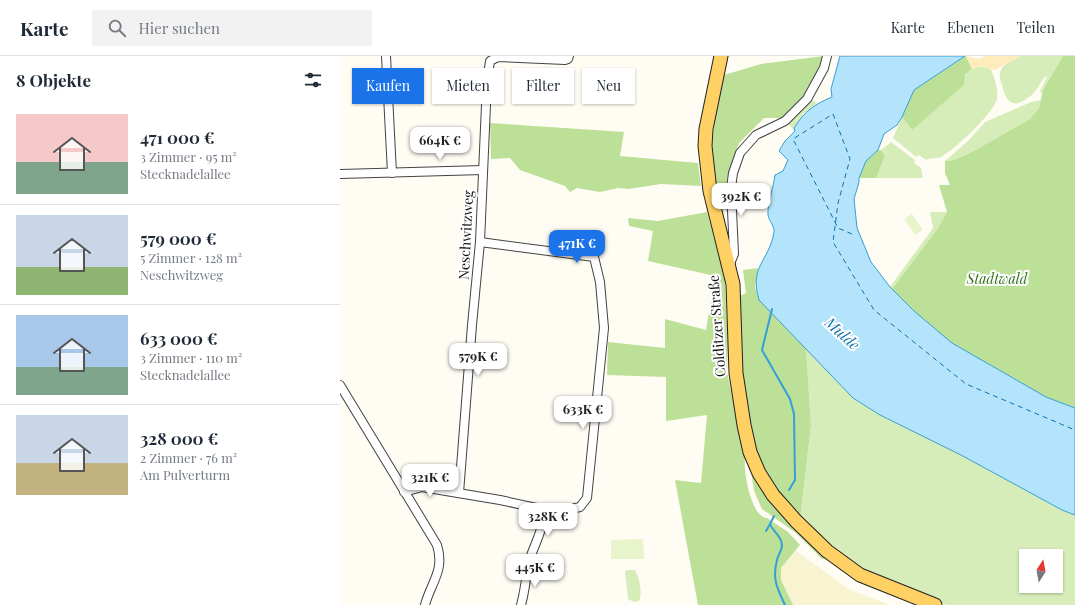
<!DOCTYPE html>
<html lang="de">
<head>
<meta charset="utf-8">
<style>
  :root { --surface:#fff; --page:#f2f2f3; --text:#1f2937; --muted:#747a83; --line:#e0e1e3; --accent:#1a73e8 }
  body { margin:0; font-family:"Playfair Display",serif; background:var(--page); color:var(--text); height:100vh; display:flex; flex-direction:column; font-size:15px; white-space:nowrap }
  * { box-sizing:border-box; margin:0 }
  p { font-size:13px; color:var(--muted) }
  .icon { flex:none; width:22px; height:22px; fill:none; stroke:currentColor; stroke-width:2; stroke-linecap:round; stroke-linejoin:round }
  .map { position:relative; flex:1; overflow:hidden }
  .drawer { display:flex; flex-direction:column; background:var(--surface); width:340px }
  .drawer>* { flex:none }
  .hud { position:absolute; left:12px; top:12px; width:380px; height:36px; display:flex; gap:8px }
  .needle { width:26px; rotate:11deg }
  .fabs { position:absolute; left:679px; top:493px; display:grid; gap:8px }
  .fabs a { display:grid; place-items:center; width:44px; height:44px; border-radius:0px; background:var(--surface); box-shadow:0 1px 3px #0004; font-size:20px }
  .price { position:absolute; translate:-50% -34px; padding:0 9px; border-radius:8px; background:#fff; color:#222; font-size:13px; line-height:26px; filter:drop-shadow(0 1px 2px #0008) }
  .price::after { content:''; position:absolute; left:50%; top:24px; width:12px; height:9px; margin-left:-6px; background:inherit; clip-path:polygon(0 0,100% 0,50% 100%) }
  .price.on { background:var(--accent); color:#fff }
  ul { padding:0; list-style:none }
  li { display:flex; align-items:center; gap:12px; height:100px; padding:0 16px }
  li+li { border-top:1px solid var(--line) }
  li span { display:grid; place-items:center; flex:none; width:112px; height:80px; border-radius:0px; color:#555 }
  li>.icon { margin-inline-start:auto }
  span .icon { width:48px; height:48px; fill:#fffc; stroke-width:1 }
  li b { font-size:17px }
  h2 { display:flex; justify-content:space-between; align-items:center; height:48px; padding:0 16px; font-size:17px }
  .tag { padding:0 14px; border-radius:0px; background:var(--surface); box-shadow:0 1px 3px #0004; font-size:14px; line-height:36px }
  .tag.on { background:var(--accent); color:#fff }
  header { display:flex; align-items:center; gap:24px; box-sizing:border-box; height:56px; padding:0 20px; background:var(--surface); border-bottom:1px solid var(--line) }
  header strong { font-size:19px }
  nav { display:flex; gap:22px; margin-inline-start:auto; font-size:14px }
  .search { width:280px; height:36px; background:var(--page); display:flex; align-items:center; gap:10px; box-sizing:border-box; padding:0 14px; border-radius:0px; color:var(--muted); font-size:15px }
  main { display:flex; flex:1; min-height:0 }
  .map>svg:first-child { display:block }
  .farmland { fill:#f8f3d1 }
  .green { fill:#d7edb9; fill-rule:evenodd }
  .forest { fill:#bce097 }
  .sand { fill:#feecbc }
  .pitch { fill:#e8f4cc }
  .water { fill:#b4e4fb; stroke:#359fd7 }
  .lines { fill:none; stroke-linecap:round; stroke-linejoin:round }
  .stream { stroke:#359fd7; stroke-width:2 }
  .ferry { stroke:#0e70ad; stroke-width:1; stroke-dasharray:5 4; stroke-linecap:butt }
  .street-casing { stroke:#434343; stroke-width:10 }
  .primary-casing { stroke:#212121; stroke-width:15 }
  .street { stroke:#fff; stroke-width:8 }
  .primary { stroke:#ffd164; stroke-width:13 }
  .labels { text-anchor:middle; stroke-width:4; stroke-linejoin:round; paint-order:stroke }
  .street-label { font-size:14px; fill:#101010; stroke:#fff }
  .park-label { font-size:14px; font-style:italic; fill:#306f1a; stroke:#fff }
  .water-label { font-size:15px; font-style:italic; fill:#0e70ad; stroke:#fff }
</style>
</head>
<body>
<header>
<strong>Karte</strong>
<div class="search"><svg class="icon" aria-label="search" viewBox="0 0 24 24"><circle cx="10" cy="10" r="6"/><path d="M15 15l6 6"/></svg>Hier suchen</div>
<nav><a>Karte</a><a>Ebenen</a><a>Teilen</a></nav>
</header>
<main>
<section class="drawer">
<h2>8 Objekte<svg class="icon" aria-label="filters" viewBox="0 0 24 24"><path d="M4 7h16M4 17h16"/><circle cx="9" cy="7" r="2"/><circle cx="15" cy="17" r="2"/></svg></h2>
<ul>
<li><span style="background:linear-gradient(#f6c9c9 60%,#7fa58c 0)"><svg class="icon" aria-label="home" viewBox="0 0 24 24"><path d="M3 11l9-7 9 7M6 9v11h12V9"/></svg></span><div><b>471 000 €</b><p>3 Zimmer · 95 m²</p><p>Stecknadelallee</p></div></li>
<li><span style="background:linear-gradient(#c9d6e8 65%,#8fb573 0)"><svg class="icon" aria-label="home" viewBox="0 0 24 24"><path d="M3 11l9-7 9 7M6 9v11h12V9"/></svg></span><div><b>579 000 €</b><p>5 Zimmer · 128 m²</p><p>Neschwitzweg</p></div></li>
<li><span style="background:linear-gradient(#a9c7e8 65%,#7fa58c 0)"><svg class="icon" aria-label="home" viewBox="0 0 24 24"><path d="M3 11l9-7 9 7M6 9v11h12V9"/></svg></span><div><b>633 000 €</b><p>3 Zimmer · 110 m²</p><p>Stecknadelallee</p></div></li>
<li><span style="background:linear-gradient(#c9d6e8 60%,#c2b280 0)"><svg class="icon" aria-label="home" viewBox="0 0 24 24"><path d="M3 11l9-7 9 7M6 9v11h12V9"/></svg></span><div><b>328 000 €</b><p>2 Zimmer · 76 m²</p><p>Am Pulverturm</p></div></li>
</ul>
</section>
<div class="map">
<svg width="735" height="549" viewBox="0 0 735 549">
  <rect width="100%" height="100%" fill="#fffcf4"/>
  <!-- farmland -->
  <polygon class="farmland" points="456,495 510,534 550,549 453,549 441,524 441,512"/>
  <!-- green -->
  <g class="green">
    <path d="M 680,0 L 723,0 L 703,34 L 702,39 L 700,35 L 707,21 L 706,20 C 699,27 697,36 689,41 C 673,54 666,46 662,29 C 660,23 658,18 662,12 C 665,7 675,3 680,0 Z"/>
    <path d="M 641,10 L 651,13 C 654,22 659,33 657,43 C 653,58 615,93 601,101 C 597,103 592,101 586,104 L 579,99 L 576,101 L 553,82 L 562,61 L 572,74 L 632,13 Z"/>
    <polygon points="466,40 477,47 463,58 455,75 442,62"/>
    <polygon points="701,44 699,52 690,63 632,96 614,104 605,105 629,84 645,66 691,46"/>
    <polygon points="551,86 575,104 574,107 581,112 583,122 536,122 545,100 541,94"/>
    <polygon points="590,156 607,156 598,172 552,233 550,231 593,172"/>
    <path d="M 466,292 L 513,342 L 540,359 L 621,399 L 722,454 L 735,459 L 735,549 L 606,549 C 576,532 540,526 511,507 C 493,496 476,478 460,464 L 471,369 ZM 686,500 L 716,500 L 716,530 L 686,530 Z"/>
    <path d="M 287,514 L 295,514 C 299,522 303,535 299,545 L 294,546 L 288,543 L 285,515 Z"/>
  </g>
  <!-- forest -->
  <g class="forest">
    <path d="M 484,0 L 466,40 L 442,62 L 424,62 L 399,87 L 387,122 L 384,155 C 381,145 376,134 374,123 C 368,87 377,53 384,19 L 421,8 Z"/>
    <polygon points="625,0 626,0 632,13 625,19 624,29 572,74 562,61 574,34"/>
    <polygon points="723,0 735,0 735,352 706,341 612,287 574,255 552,233 598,172 607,156 599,129 610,129 605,117 605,105 614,104 632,96 690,63 699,52 703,34"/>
    <polygon points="150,67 284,76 280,100 358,107 361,130 321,128 288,133 278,132 260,136 237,132 230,136 225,130 180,114 170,102 151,103"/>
    <polygon points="538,94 541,94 545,100 536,122 519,122 526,105"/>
    <path d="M 367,156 L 385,223 L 388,290 L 387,316 L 405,402 C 403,416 411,461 427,462 L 448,476 L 460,489 L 441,512 L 441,524 L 453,549 L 358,549 L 335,424 L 361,427 L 367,359 L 326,365 L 326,321 L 267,319 L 268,286 L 325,292 L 325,263 L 366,274 L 375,220 L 308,205 L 313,175 L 289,170 L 288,162 L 318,165 Z"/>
    <path d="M 418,212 L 415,231 L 419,244 L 466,292 L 471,369 L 460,464 C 450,451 438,438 430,425 C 399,376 400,296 400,240 L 406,237 L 403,214 Z"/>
    <polygon points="410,408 489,503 482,503 456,477 422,453 414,435"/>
  </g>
  <!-- sand -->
  <polygon class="sand" points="626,0 639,3 646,0 680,0 655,14 641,10 632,13"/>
  <!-- pitch -->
  <g class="pitch">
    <polygon points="572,158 583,174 575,179 564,163"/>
    <polygon points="303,483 304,503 271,503 271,484"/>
  </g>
  <!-- water -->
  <path class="water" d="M 500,0 L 625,0 L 574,34 L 562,61 L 557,69 L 544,78 L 538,94 L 526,105 L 519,122 L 519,126 L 514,143 L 517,172 L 531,206 L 550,231 L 574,255 L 612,287 L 706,341 L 735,352 L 735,459 L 722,454 L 621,399 L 540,359 L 513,342 L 419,244 C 409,209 429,206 434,176 C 435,171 429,165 428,159 C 427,149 434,129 435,119 L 443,115 L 448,104 L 439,95 L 445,85 L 455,75 L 454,72 C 465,55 473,49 492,41 L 491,33 Z"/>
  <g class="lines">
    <!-- stream -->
    <g class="stream">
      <polyline points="432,253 422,294 450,343 454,358 455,424 449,434"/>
      <path d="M 434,460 L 430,468 C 433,476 442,480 442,489 C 442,494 438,499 437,504 C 432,523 437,532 445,549"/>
      <polyline points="426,475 430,468"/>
    </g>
    <!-- ferry -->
    <polyline class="ferry" points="512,178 498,172 453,83 493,58 510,103 498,147 493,186 534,254 626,328 735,374"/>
    <!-- street casing -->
    <g class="street-casing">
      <g id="street">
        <polyline points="46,0 52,117"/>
        <polyline points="0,118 143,114"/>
        <polyline points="389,210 394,198 391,132 393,117 400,97 416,79 445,65 467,43 484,12 487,0"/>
        <path d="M 0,329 L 97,489 C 105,515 91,526 85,549"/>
        <polyline points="64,436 82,431 160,444 201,453 226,454 240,451 247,442 264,272 260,226 254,201 140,186"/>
        <polyline points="119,437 132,269 140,186 147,26 150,5 158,1 225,4 228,3 229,0"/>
        <path d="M 181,549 C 185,535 186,520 189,506 C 193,489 207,471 201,453"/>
      </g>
    </g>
    <!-- primary casing -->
    <g class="primary-casing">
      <polyline id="primary" points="381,0 366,73 365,90 370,135 393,228 396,317 404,369 410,396 419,417 433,439 456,465 487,495 520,519 595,549"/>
    </g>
    <!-- street -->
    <use href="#street" class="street"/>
    <!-- primary -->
    <use href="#primary" class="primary"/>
  </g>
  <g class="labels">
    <!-- street labels -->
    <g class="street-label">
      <text transform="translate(126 179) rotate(-87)" y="5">Neschwitzweg</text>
      <text transform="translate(377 270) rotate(-94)" y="5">Colditzer Straße</text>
    </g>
    <!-- park labels -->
    <g class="park-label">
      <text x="657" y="228">Stadtwald</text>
    </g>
    <!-- water labels -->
    <g class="water-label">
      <text transform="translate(502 278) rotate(42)" y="5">Mulde</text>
    </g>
  </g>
</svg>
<div class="fabs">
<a><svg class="needle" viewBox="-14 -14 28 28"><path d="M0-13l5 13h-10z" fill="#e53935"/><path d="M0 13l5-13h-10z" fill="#747a83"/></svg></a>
</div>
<b class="price" style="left:100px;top:105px">664K €</b>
<b class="price" style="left:401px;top:161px">392K €</b>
<b class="price on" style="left:237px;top:208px">471K €</b>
<b class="price" style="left:138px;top:321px">579K €</b>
<b class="price" style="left:243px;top:374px">633K €</b>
<b class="price" style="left:90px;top:442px">321K €</b>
<b class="price" style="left:208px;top:481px">328K €</b>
<b class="price" style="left:195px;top:532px">445K €</b>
<div class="hud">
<a class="tag on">Kaufen</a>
<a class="tag">Mieten</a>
<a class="tag">Filter</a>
<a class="tag">Neu</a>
</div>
</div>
</main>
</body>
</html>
